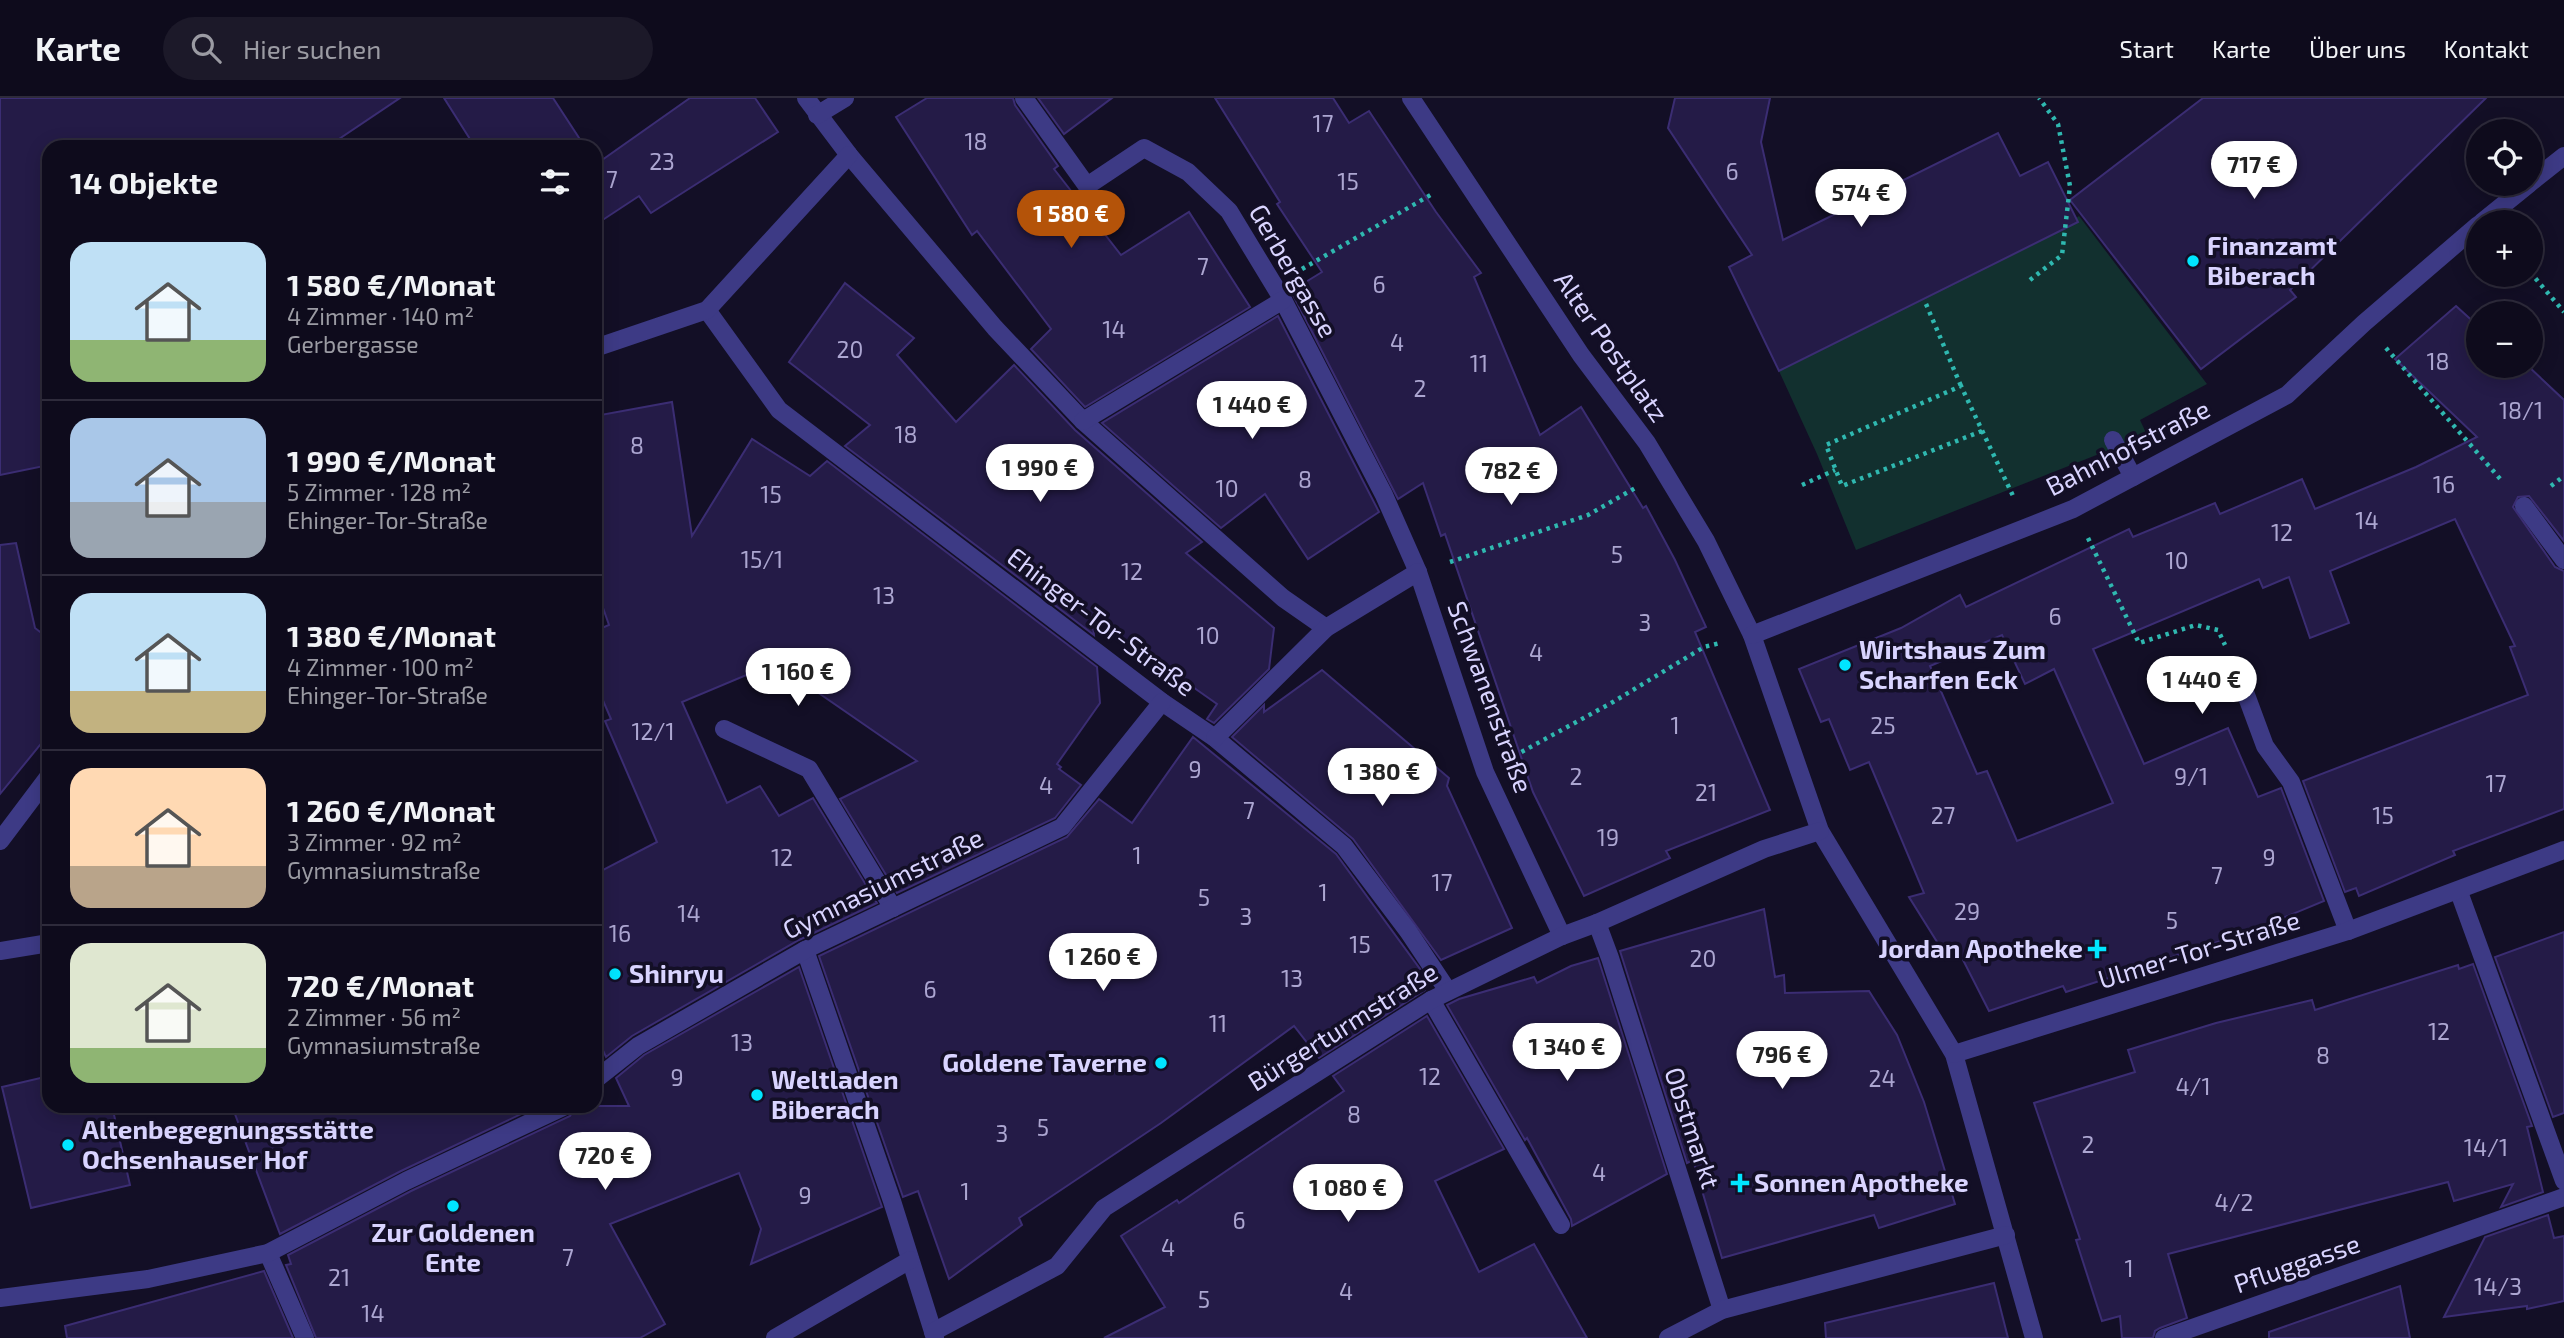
<!DOCTYPE html>
<html lang="de">
<head>
<meta charset="utf-8">
<style>
  :root { --surface:#0e0b1c; --page:#1c1929; --text:#f1f3f6; --muted:#9b9ba3; --line:#2e2b3b; --accent:#b45309 }
  body { margin:0; font-family:"Exo 2",sans-serif; background:var(--page); color:var(--text); height:100vh; display:flex; flex-direction:column; font-size:26px; white-space:nowrap }
  * { box-sizing:border-box; margin:0 }
  p { font-size:23px; color:var(--muted) }
  .icon { flex:none; width:38px; height:38px; fill:none; stroke:currentColor; stroke-width:2; stroke-linecap:round; stroke-linejoin:round }
  .map { position:relative; flex:1; overflow:hidden }
  .drawer { position:absolute; left:42px; top:42px; width:560px; height:973px; display:flex; flex-direction:column; background:var(--surface); border-radius:21px; box-shadow:0 4px 18px #0003,0 0 0 2px var(--line) }
  .drawer>* { flex:none }
  .tools { position:absolute; left:2466px; top:21px; display:grid; gap:14px }
  .tools a { display:grid; place-items:center; width:77px; height:77px; border-radius:50%; background:var(--surface); box-shadow:0 4px 18px #0003,0 0 0 2px var(--line); font-size:35px }
  .price { position:absolute; translate:-50% -60px; padding:0 16px; border-radius:24px; background:#fff; color:#222; font-size:23px; line-height:46px; filter:drop-shadow(0 2px 4px #0008) }
  .price::after { content:''; position:absolute; left:50%; top:42px; width:21px; height:16px; margin-left:-10px; background:inherit; clip-path:polygon(0 0,100% 0,50% 100%) }
  .price.active { background:var(--accent); color:#fff }
  ul { padding:0; list-style:none }
  li { display:flex; align-items:center; gap:21px; height:175px; padding:0 28px }
  li+li { border-top:2px solid var(--line) }
  li span { display:grid; place-items:center; flex:none; width:196px; height:140px; border-radius:21px; color:#555 }
  li>.icon { margin-inline-start:auto }
  span .icon { width:84px; height:84px; fill:#fffc; stroke-width:1 }
  li b { font-size:30px }
  h2 { display:flex; justify-content:space-between; align-items:center; height:84px; padding:0 28px; font-size:30px }
  header { display:flex; align-items:center; gap:42px; box-sizing:border-box; height:98px; padding:0 35px; background:var(--surface); border-bottom:2px solid var(--line) }
  header strong { font-size:33px }
  nav { display:flex; gap:38px; margin-inline-start:auto; font-size:24px }
  .search { width:490px; height:63px; background:var(--page); display:flex; align-items:center; gap:18px; box-sizing:border-box; padding:0 24px; border-radius:38px; color:var(--muted); font-size:26px }
  .map>svg:first-child { display:block }
  .green { fill:#12302f }
  .building { fill:#241b47; stroke:#3b2d73; stroke-width:2; fill-rule:evenodd }
  .lines { fill:none; stroke-linecap:round; stroke-linejoin:round }
  .path { stroke:#2fb8b0; stroke-width:4.5; stroke-dasharray:3.5 5; stroke-linecap:butt }
  .lane { stroke:#3d3a85; stroke-width:18 }
  .street { stroke:#3d3a85; stroke-width:18 }
  .poi-dot { fill:#00e5ff; stroke:#130f26; stroke-width:2.5 }
  .labels { text-anchor:middle; stroke-width:7; stroke-linejoin:round; paint-order:stroke }
  .number-label { font-size:23px; fill:#aca6d1 }
  .poi-label { font-size:26px; font-weight:bold; fill:#d9d4ff; stroke:#130f26; text-anchor:start }
  .street-label { font-size:26px; fill:#d9d4ff; stroke:#130f26 }
</style>
</head>
<body>
<header>
<strong>Karte</strong>
<div class="search"><svg class="icon" aria-label="search" viewBox="0 0 24 24"><circle cx="10" cy="10" r="6"/><path d="M15 15l6 6"/></svg>Hier suchen</div>
<nav><a>Start</a><a>Karte</a><a>Über uns</a><a>Kontakt</a></nav>
</header>
<div class="map">
<svg width="2564" height="1240" viewBox="0 0 2564 1240">
  <rect width="100%" height="100%" fill="#130f26"/>
  <!-- green -->
  <polygon class="green" points="2079,118 2207,286 2140,322 2147,337 1856,452 1817,356 1779,273 2053,136"/>
  <!-- building -->
  <g class="building">
    <polygon points="0,0 400,0 327,49 49,49 49,367 0,377"/>
    <polygon points="444,0 553,0 585,49 475,49"/>
    <polygon points="690,0 755,0 778,34 651,115 639,98 595,127 595,67"/>
    <polygon points="927,0 1013,0 1015,7 1058,68 1054,71 1121,157 1189,114 1250,209 1085,309 1031,251 1051,231 977,133 972,137 896,19"/>
    <polygon points="1038,0 1112,0 1064,36"/>
    <polygon points="1215,0 1333,0 1349,25 1369,13 1436,114 1481,175 1474,179 1540,337 1581,309 1643,410 1646,408 1675,462 1706,529 1695,534 1770,712 1666,753 1670,760 1584,798 1533,694 1445,436 1441,438 1423,385 1398,401 1291,193 1322,174 1277,106 1280,104"/>
    <polygon points="1675,0 1770,0 1761,44 1783,142 1998,35 2020,78 2048,64 2078,124 1779,273 1729,169 1752,157 1668,30"/>
    <polygon points="2203,0 2486,0 2290,192 2296,199 2201,271 2070,102"/>
    <polygon points="845,185 914,240 897,257 956,324 1014,267 1075,332 1202,444 1186,455 1274,530 1269,571 1214,625 1207,621 1217,606 1092,518 1094,537 845,348 870,327 789,264"/>
    <path d="M 2456,208 L 2478,228 L 2478,268 L 2528,268 L 2564,302 L 2564,443 L 2529,398 L 2518,399 L 2513,409 L 2555,469 L 2564,473 L 2564,711 L 2453,753 L 2455,757 L 2359,798 L 2356,790 L 2345,794 L 2303,683 L 2528,597 L 2510,549 L 2515,548 L 2455,421 L 2330,473 L 2349,525 L 2310,540 L 2289,479 L 2263,490 L 2259,481 L 2093,551 L 2144,666 L 2228,630 L 2258,699 L 2281,690 L 2324,803 L 2254,832 L 2066,894 L 2063,888 L 1989,913 L 1957,850 L 1944,855 L 1909,799 L 1924,795 L 1869,664 L 1850,672 L 1829,621 L 1821,624 L 1799,571 L 1901,530 L 1960,497 L 1966,509 L 2129,431 L 2133,439 L 2215,405 L 2220,416 L 2302,381 L 2315,411 L 2416,369 L 2477,339 L 2395,261 ZM 2002,537 L 2025,586 L 2054,571 L 2113,705 L 2017,743 L 1987,673 L 1977,676 L 1930,568 Z"/>
    <polygon points="1278,218 1379,414 1308,461 1265,396 1221,430 1102,325"/>
    <polygon points="672,304 692,438 752,341 810,378 827,363 1097,569 1100,605 1057,666 1061,669 1059,671 1081,687 1055,720 897,795 840,701 917,663 775,565 682,604 727,705 760,688 779,718 813,700 877,805 799,842 632,938 606,959 595,935 595,776 657,744 605,623 611,621 595,584 595,533 609,527 595,487 595,318"/>
    <polygon points="16,445 35,530 49,541 49,636 0,696 0,447"/>
    <polygon points="1322,572 1449,680 1447,688 1512,830 1441,862 1353,741 1232,639 1264,607 1264,614"/>
    <polygon points="1193,639 1336,756 1420,871 1418,872 1425,892 1319,960 1294,928 1161,1025 1019,1120 1022,1127 949,1181 918,1093 903,1099 819,858 1067,739 1099,701 1132,725"/>
    <polygon points="1764,811 1775,879 1784,877 1785,895 1869,893 1897,937 1924,1004 1955,1106 1879,1130 1874,1117 1722,1160 1693,1062 1687,1065 1620,853"/>
    <polygon points="2564,834 2564,1015 2553,1019 2495,859"/>
    <polygon points="1598,860 1667,1076 1572,1128 1571,1121 1527,1040 1525,1042 1447,907 1459,901 1534,879 1537,885 1571,868"/>
    <polygon points="2473,866 2532,1028 2527,1029 2543,1094 2501,1109 2513,1086 2454,1103 2448,1084 2168,1156 2187,1220 2160,1230 2155,1233 2153,1240 2122,1240 2120,1218 2102,1223 2076,1142 2080,1141 2034,1005 2135,974 2128,952 2216,925 2312,902 2315,912 2458,867 2459,871"/>
    <polygon points="799,869 882,1109 751,1166 761,1131 739,1075 610,1126 665,1226 640,1240 316,1240 286,1167 291,1166 288,1157 411,1093 570,1018 576,1008 629,1008 616,980 644,957"/>
    <polygon points="1427,918 1504,1051 1435,1083 1479,1174 1534,1146 1587,1240 1104,1240 1165,1209 1121,1138 1177,1102 1179,1105 1344,993 1333,978"/>
    <polygon points="49,978 49,1008 112,1008 130,1087 31,1110 2,989"/>
    <polygon points="257,1008 538,1008 401,1073 280,1136 235,1016"/>
    <polygon points="2548,1117 2554,1140 2564,1138 2564,1203 2527,1211 2527,1208 2444,1219 2485,1139"/>
    <polygon points="264,1173 293,1240 67,1240 65,1228"/>
    <polygon points="1994,1185 2008,1240 1826,1240 1825,1225"/>
    <polygon points="2400,1188 2410,1240 2269,1240 2269,1234"/>
  </g>
  <g class="lines">
    <!-- path -->
    <g class="path">
      <polyline points="1302,171 1434,95"/>
      <polyline points="2530,174 2564,214"/>
      <polyline points="2030,182 2062,157 2070,88 2058,26 2039,0"/>
      <polyline points="1926,206 1961,288"/>
      <polyline points="2386,250 2502,383"/>
      <polyline points="1982,333 1842,388 1826,347 1961,288 2014,400"/>
      <polyline points="1802,387 1835,372"/>
      <polyline points="2551,388 2564,378"/>
      <polyline points="2088,440 2139,545 2196,527 2218,532 2225,547"/>
      <polyline points="1450,464 1588,417 1637,389"/>
      <polyline points="1514,658 1613,604 1704,549 1720,545"/>
    </g>
    <!-- lane -->
    <g class="lane">
      <polyline points="2113,342 2133,379"/>
      <polyline points="2524,408 2564,462"/>
      <polyline points="2238,575 2265,648 2291,684 2348,833"/>
      <polyline points="724,631 809,671 893,810"/>
    </g>
    <!-- street -->
    <g class="street">
      <polyline points="806,0 849,57 995,230 1083,323 1283,500 1326,530"/>
      <polyline points="1024,0 1087,88 1144,50 1188,74 1229,113 1283,202 1384,397 1418,474"/>
      <polyline points="1411,0 1581,257 1647,345 1706,443 1752,537 1820,733 1954,956 2034,1240"/>
      <polyline points="817,17 845,0"/>
      <polyline points="2530,85 2564,58"/>
      <polyline points="2482,124 2529,86"/>
      <polyline points="707,212 779,312 1162,604 1215,640 1344,748 1408,833 1448,893"/>
      <polyline points="595,250 707,212 849,57"/>
      <polyline points="1083,323 1283,202"/>
      <polyline points="1752,537 2073,411 2287,297 2364,225 2478,127"/>
      <polyline points="1215,640 1326,530 1418,474 1485,674 1562,838"/>
      <polyline points="0,743 49,678"/>
      <polyline points="2459,794 2564,1083"/>
      <polyline points="1597,825 1610,860 1722,1212"/>
      <polyline points="805,852 892,1103 935,1240"/>
      <polyline points="0,853 49,845"/>
      <polyline points="1431,902 1561,1127"/>
      <polyline points="1954,956 2348,833 2564,752"/>
      <polyline points="595,982 638,948 805,852 1062,729 1162,604"/>
      <polyline points="268,1155 305,1240"/>
      <polyline points="0,1200 148,1181 268,1155 406,1083 565,1008"/>
      <polyline points="933,1234 1057,1168 1104,1110 1431,902 1562,838 1597,825 1764,751 1820,733"/>
      <polyline points="775,1240 910,1162"/>
      <polyline points="1668,1240 1722,1212 2006,1137"/>
      <polyline points="2164,1240 2564,1099"/>
    </g>
  </g>
  <!-- markers -->
  <g class="poi-dot">
    <circle cx="2193" cy="163" r="7"/>
    <circle cx="1845" cy="567" r="7"/>
    <path d="M2093.5 840.5h7v7h7v7h-7v7h-7v-7h-7v-7h7z"/>
    <circle cx="615" cy="876" r="7"/>
    <circle cx="1161" cy="965" r="7"/>
    <circle cx="757" cy="997" r="7"/>
    <circle cx="68" cy="1047" r="7"/>
    <path d="M1736.5 1074.5h7v7h7v7h-7v7h-7v-7h-7v-7h7z"/>
    <circle cx="453" cy="1108" r="7"/>
  </g>
  <g class="labels">
    <!-- number labels -->
    <g class="number-label">
      <text x="1323" y="34">17</text>
      <text x="976" y="52">18</text>
      <text x="662" y="72">23</text>
      <text x="1732" y="82">6</text>
      <text x="612" y="90">7</text>
      <text x="1348" y="92">15</text>
      <text x="1203" y="177">7</text>
      <text x="1379" y="195">6</text>
      <text x="1114" y="240">14</text>
      <text x="1397" y="253">4</text>
      <text x="850" y="260">20</text>
      <text x="2438" y="272">18</text>
      <text x="1479" y="274">11</text>
      <text x="1420" y="299">2</text>
      <text x="2521" y="321">18/1</text>
      <text x="906" y="345">18</text>
      <text x="637" y="356">8</text>
      <text x="1305" y="390">8</text>
      <text x="2444" y="395">16</text>
      <text x="1227" y="399">10</text>
      <text x="771" y="405">15</text>
      <text x="2367" y="431">14</text>
      <text x="2282" y="443">12</text>
      <text x="1617" y="465">5</text>
      <text x="762" y="470">15/1</text>
      <text x="2177" y="471">10</text>
      <text x="1132" y="482">12</text>
      <text x="884" y="506">13</text>
      <text x="2055" y="527">6</text>
      <text x="1645" y="533">3</text>
      <text x="1208" y="546">10</text>
      <text x="1536" y="563">4</text>
      <text x="1675" y="636">1</text>
      <text x="1883" y="636">25</text>
      <text x="653" y="642">12/1</text>
      <text x="1195" y="680">9</text>
      <text x="1576" y="687">2</text>
      <text x="2191" y="687">9/1</text>
      <text x="2496" y="694">17</text>
      <text x="1046" y="696">4</text>
      <text x="1706" y="703">21</text>
      <text x="1249" y="721">7</text>
      <text x="1943" y="726">27</text>
      <text x="2383" y="726">15</text>
      <text x="1608" y="748">19</text>
      <text x="1137" y="766">1</text>
      <text x="782" y="768">12</text>
      <text x="2269" y="768">9</text>
      <text x="2217" y="786">7</text>
      <text x="1442" y="793">17</text>
      <text x="1323" y="803">1</text>
      <text x="1204" y="808">5</text>
      <text x="1967" y="822">29</text>
      <text x="689" y="824">14</text>
      <text x="1246" y="827">3</text>
      <text x="2172" y="831">5</text>
      <text x="620" y="844">16</text>
      <text x="1360" y="855">15</text>
      <text x="1703" y="869">20</text>
      <text x="1292" y="889">13</text>
      <text x="930" y="900">6</text>
      <text x="1218" y="934">11</text>
      <text x="2439" y="942">12</text>
      <text x="742" y="953">13</text>
      <text x="2323" y="966">8</text>
      <text x="1430" y="987">12</text>
      <text x="677" y="988">9</text>
      <text x="1882" y="989">24</text>
      <text x="2193" y="997">4/1</text>
      <text x="1354" y="1025">8</text>
      <text x="1043" y="1038">5</text>
      <text x="1002" y="1044">3</text>
      <text x="2088" y="1055">2</text>
      <text x="2486" y="1058">14/1</text>
      <text x="1599" y="1083">4</text>
      <text x="965" y="1102">1</text>
      <text x="805" y="1106">9</text>
      <text x="2234" y="1113">4/2</text>
      <text x="1239" y="1131">6</text>
      <text x="1168" y="1158">4</text>
      <text x="568" y="1168">7</text>
      <text x="2129" y="1179">1</text>
      <text x="339" y="1188">21</text>
      <text x="2498" y="1197">14/3</text>
      <text x="1346" y="1202">4</text>
      <text x="1204" y="1210">5</text>
      <text x="373" y="1224">14</text>
    </g>
    <!-- poi labels -->
    <g class="poi-label">
      <text x="2207" y="157">Finanzamt<tspan x="2207" dy="30">Biberach</tspan></text>
      <text x="1859" y="561">Wirtshaus Zum<tspan x="1859" dy="30">Scharfen Eck</tspan></text>
      <text x="2083" y="860" text-anchor="end">Jordan Apotheke</text>
      <text x="629" y="885">Shinryu</text>
      <text x="1147" y="974" text-anchor="end">Goldene Taverne</text>
      <text x="771" y="991">Weltladen<tspan x="771" dy="30">Biberach</tspan></text>
      <text x="82" y="1041">Altenbegegnungsstätte<tspan x="82" dy="30">Ochsenhauser Hof</tspan></text>
      <text x="1754" y="1094">Sonnen Apotheke</text>
      <text x="453" y="1144" text-anchor="middle">Zur Goldenen<tspan x="453" dy="30">Ente</tspan></text>
    </g>
    <!-- street labels -->
    <g class="street-label">
      <text transform="translate(1293 173) rotate(60)" y="9">Gerbergasse</text>
      <text transform="translate(1611 249) rotate(55)" y="9">Alter Postplatz</text>
      <text transform="translate(2128 350) rotate(-27)" y="9">Bahnhofstraße</text>
      <text transform="translate(1101 524) rotate(37)" y="9">Ehinger-Tor-Straße</text>
      <text transform="translate(1490 599) rotate(70)" y="9">Schwanenstraße</text>
      <text transform="translate(883 786) rotate(-26)" y="9">Gymnasiumstraße</text>
      <text transform="translate(2199 852) rotate(-17)" y="9">Ulmer-Tor-Straße</text>
      <text transform="translate(1343 929) rotate(-32)" y="9">Bürgerturmstraße</text>
      <text transform="translate(1692 1030) rotate(72)" y="9">Obstmarkt</text>
      <text transform="translate(2297 1166) rotate(-19)" y="9">Pfluggasse</text>
    </g>
  </g>
</svg>
<div class="tools">
<a><svg class="icon" aria-label="locate" viewBox="0 0 24 24"><circle cx="12" cy="12" r="6"/><path d="M12 2v4M12 18v4M2 12h4M18 12h4"/></svg></a>
<a>+</a>
<a>−</a>
</div>
<b class="price" style="left:2254px;top:103px">717 €</b>
<b class="price" style="left:1861px;top:131px">574 €</b>
<b class="price active" style="left:1071px;top:152px">1 580 €</b>
<b class="price" style="left:1252px;top:343px">1 440 €</b>
<b class="price" style="left:1040px;top:406px">1 990 €</b>
<b class="price" style="left:1511px;top:409px">782 €</b>
<b class="price" style="left:798px;top:610px">1 160 €</b>
<b class="price" style="left:2202px;top:618px">1 440 €</b>
<b class="price" style="left:1382px;top:710px">1 380 €</b>
<b class="price" style="left:1103px;top:895px">1 260 €</b>
<b class="price" style="left:1567px;top:985px">1 340 €</b>
<b class="price" style="left:1782px;top:993px">796 €</b>
<b class="price" style="left:605px;top:1094px">720 €</b>
<b class="price" style="left:1348px;top:1126px">1 080 €</b>
<section class="drawer">
<h2>14 Objekte<svg class="icon" aria-label="filters" viewBox="0 0 24 24"><path d="M4 7h16M4 17h16"/><circle cx="9" cy="7" r="2"/><circle cx="15" cy="17" r="2"/></svg></h2>
<ul>
<li><span style="background:linear-gradient(#bfe0f5 70%,#8fb573 0)"><svg class="icon" aria-label="home" viewBox="0 0 24 24"><path d="M3 11l9-7 9 7M6 9v11h12V9"/></svg></span><div><b>1 580 €/Monat</b><p>4 Zimmer · 140 m²</p><p>Gerbergasse</p></div></li>
<li><span style="background:linear-gradient(#a9c7e8 60%,#9aa5b1 0)"><svg class="icon" aria-label="home" viewBox="0 0 24 24"><path d="M3 11l9-7 9 7M6 9v11h12V9"/></svg></span><div><b>1 990 €/Monat</b><p>5 Zimmer · 128 m²</p><p>Ehinger-Tor-Straße</p></div></li>
<li><span style="background:linear-gradient(#bfe0f5 70%,#c2b280 0)"><svg class="icon" aria-label="home" viewBox="0 0 24 24"><path d="M3 11l9-7 9 7M6 9v11h12V9"/></svg></span><div><b>1 380 €/Monat</b><p>4 Zimmer · 100 m²</p><p>Ehinger-Tor-Straße</p></div></li>
<li><span style="background:linear-gradient(#ffd9b3 70%,#b9a48a 0)"><svg class="icon" aria-label="home" viewBox="0 0 24 24"><path d="M3 11l9-7 9 7M6 9v11h12V9"/></svg></span><div><b>1 260 €/Monat</b><p>3 Zimmer · 92 m²</p><p>Gymnasiumstraße</p></div></li>
<li><span style="background:linear-gradient(#dfe7d0 75%,#8fb573 0)"><svg class="icon" aria-label="home" viewBox="0 0 24 24"><path d="M3 11l9-7 9 7M6 9v11h12V9"/></svg></span><div><b>720 €/Monat</b><p>2 Zimmer · 56 m²</p><p>Gymnasiumstraße</p></div></li>
</ul>
</section>
</div>
</body>
</html>
